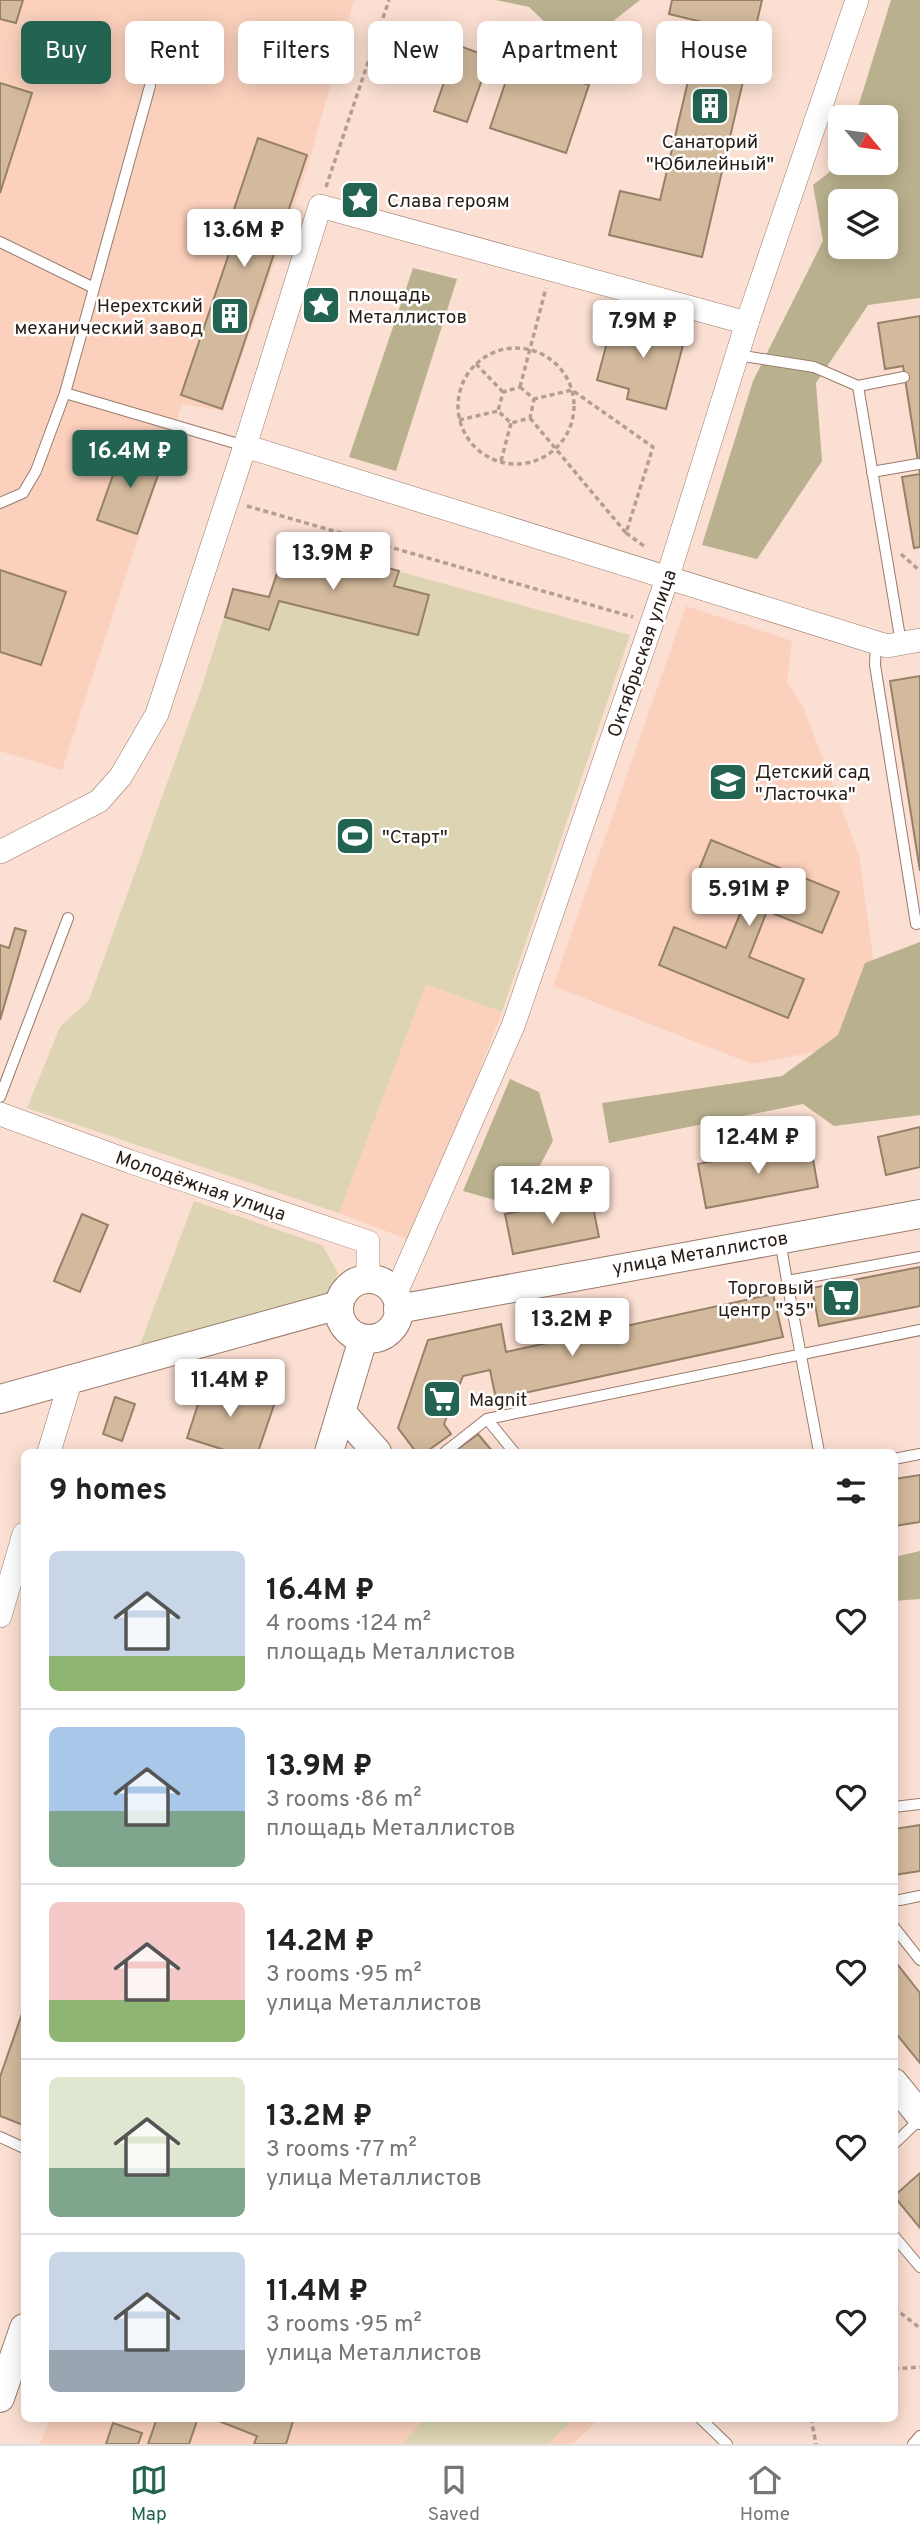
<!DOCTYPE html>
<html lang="en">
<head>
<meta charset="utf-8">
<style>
  :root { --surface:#fff; --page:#f6f6f6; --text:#222; --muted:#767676; --line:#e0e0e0; --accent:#226351 }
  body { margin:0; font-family:Overpass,sans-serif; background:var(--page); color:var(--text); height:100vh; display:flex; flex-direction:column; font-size:26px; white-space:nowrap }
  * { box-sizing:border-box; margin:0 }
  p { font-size:23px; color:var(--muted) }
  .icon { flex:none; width:38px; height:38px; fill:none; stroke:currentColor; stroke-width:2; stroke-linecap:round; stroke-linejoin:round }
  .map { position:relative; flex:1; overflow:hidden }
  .side { position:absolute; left:21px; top:1449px; width:877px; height:973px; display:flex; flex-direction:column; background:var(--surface); border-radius:10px; box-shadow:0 4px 18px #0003 }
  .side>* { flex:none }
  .top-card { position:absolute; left:21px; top:21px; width:878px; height:63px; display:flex; gap:14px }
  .needle { width:46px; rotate:119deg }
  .controls { position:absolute; left:828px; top:105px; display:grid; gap:14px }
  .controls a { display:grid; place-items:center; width:70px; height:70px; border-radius:10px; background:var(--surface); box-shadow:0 4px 18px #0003; font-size:35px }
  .price { position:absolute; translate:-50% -60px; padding:0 16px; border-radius:7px; background:#fff; color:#222; font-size:23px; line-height:46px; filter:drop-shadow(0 2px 4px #0008) }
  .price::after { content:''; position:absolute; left:50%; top:42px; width:21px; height:16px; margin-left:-10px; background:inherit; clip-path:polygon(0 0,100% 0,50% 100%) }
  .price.active { background:var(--accent); color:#fff }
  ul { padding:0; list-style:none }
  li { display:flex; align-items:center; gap:21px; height:175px; padding:0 28px }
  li+li { border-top:2px solid var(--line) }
  li span { display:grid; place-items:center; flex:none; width:196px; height:140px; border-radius:10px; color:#555 }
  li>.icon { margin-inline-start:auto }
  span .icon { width:84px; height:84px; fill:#fffc; stroke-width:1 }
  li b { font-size:30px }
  h2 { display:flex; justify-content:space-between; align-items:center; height:84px; padding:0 28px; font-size:30px }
  .pill { padding:0 24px; border-radius:10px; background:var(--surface); box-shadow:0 4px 18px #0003; font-size:24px; line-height:63px }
  .pill.active { background:var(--accent); color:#fff }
  .dock { display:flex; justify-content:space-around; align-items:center; height:98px; border-top:2px solid var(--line); background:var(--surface); font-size:19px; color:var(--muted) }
  .dock a { display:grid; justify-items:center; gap:4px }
  .dock .active { color:var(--accent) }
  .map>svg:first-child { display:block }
  .built { fill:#fbd1bd }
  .green { fill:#dcd4b2 }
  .forest { fill:#b9b18e; fill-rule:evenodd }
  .building { fill:#d3ba9d; stroke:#968168; stroke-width:2 }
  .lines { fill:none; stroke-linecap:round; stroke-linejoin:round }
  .service-casing { stroke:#9a7b6c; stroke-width:12 }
  .minor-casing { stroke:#9a7b6c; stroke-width:24 }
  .tertiary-casing { stroke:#9a7b6c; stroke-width:30 }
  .path { stroke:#b49e93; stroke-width:3.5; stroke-dasharray:5 3.5; stroke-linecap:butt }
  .service { stroke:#fff; stroke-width:10 }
  .minor { stroke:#fff; stroke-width:23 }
  .tertiary { stroke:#fff; stroke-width:28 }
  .labels { text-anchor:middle; stroke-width:5; stroke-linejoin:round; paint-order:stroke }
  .poi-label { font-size:19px; fill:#291d17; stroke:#fff; text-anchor:start }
  .street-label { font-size:19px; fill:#291d17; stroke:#fff }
</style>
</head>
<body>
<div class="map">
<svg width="920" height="2444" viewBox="0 0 920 2444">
  <rect width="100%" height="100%" fill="#fbdfd2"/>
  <!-- built -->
  <g class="built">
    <polygon points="0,0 354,0 306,173 223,411 182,404 62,770 0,751"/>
    <polygon points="686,606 792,641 787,682 804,709 859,855 879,1001 836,1059 814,1052 752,1064 553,986"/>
    <polygon points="426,984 502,1012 414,1242 339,1213"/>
    <polygon points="50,2418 599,2419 573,2444 40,2444"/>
  </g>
  <!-- green -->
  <g class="green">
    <polygon points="288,541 630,635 502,1012 426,984 339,1213 27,1108 60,1027 89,1000 201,689 233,589 269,597"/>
    <polygon points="194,1201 322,1245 338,1273 323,1305 135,1358"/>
    <polygon points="424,2419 424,2418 574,2419 548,2444 403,2444"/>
  </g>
  <!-- forest -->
  <g class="forest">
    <polygon points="496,0 640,0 575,51 529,7"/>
    <path d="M 891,0 L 920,0 L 920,298 L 868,305 L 816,383 L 822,461 L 757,559 L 702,545 L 753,381 L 823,241 L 813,185 L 841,163 L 886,163 L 886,117 L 855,117 ZM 840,201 L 886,201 L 886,247 L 840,247 Z"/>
    <polygon points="413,268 457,279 396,471 349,457"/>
    <polygon points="920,942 920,1115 834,1126 803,1104 609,1143 602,1103 782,1076 838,1035 865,963"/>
    <polygon points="510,1079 539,1092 553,1141 530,1184 502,1202 463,1191"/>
    <polygon points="920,1551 920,1599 894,1601 894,1557"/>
  </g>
  <!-- building -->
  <g class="building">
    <polygon points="0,0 23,0 16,23 0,19"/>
    <polygon points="672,0 762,0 702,257 609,235 620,191 660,200 702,22 669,14"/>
    <polygon points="457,45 490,57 467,122 434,111"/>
    <polygon points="513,60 589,85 566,153 490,128"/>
    <polygon points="0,83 32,93 0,193"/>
    <polygon points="258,138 307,155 222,409 181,395 235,236 226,233"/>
    <polygon points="920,316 920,547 914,548 902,477 920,474 903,366 885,369 878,323"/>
    <polygon points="649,319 687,330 666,409 627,399 629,389 597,380 613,320 646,329"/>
    <polygon points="123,447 163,461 137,534 97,520"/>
    <polygon points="288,541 399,571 394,586 429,595 418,635 279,601 269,630 225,617 233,589 269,597"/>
    <polygon points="0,570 66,592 41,665 0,652"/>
    <polygon points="920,676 920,871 890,681"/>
    <polygon points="711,840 839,892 822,933 767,911 749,957 804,979 788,1018 659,965 674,927 726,948 745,902 694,882"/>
    <polygon points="15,928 26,931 0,1020 0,945 9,948"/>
    <polygon points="920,1127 920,1167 886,1175 878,1137"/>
    <polygon points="810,1143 818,1187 706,1208 698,1164"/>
    <polygon points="591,1197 599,1237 513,1254 505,1214"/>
    <polygon points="82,1214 108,1225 80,1292 54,1281"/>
    <polygon points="920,1267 920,1306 819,1326 812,1288"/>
    <polygon points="773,1294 783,1337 496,1399 490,1370 463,1376 444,1424 451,1434 426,1452 416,1452 398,1428 428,1340 501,1324 506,1352"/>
    <polygon points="206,1380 275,1402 258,1452 231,1452 187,1438"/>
    <polygon points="115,1397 135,1404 122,1441 103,1434"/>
    <polygon points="478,1434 493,1452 454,1452"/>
    <polygon points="920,1475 920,1522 894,1526 894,1479"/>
    <polygon points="920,1825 920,1871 894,1875 894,1829"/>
    <polygon points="894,1960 920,1993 920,2063 894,2031"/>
    <polygon points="24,2008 24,2121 23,2125 0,2116 0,2077"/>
    <polygon points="920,2173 920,2228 894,2196"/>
    <polygon points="157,2418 198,2418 189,2444 148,2444"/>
    <polygon points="211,2418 294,2418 286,2444 254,2444 257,2436"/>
    <polygon points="113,2423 142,2433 138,2444 106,2444"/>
  </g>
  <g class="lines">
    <!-- service casing -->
    <g class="service-casing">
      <g id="service">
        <polyline points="0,242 94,288"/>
        <polyline points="737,355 814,367 858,386"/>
        <polyline points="65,393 245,446"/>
        <polyline points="872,472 918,464"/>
        <polyline points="0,503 23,493 36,471 65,393 150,86"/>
        <polyline points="876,642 875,665 916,924 920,923"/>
        <polyline points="901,643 858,386 904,377"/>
        <polyline points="0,1097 68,918"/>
        <polyline points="780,1240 787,1281 920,1257"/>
        <polyline points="787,1281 819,1452"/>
        <polyline points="445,1452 487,1419"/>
        <polyline points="514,1452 487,1419 920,1330"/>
        <polyline points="894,1459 920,1454"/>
        <polyline points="894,1807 920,1804"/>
        <polyline points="900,1900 920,1896"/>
        <polyline points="894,1927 920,1960"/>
        <polyline points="0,2137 24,2148"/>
        <polyline points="894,2144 920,2119"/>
        <polyline points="894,2236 920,2267"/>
        <polyline points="700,2418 727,2444"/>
        <polyline points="913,2444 920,2436"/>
      </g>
    </g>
    <!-- minor casing -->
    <g class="minor-casing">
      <g id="minor">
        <polyline points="245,446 320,206 747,323"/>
        <polyline points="0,852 99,801 121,776 157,714 245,446 887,646 920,640"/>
        <polyline points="0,1114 131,1162 368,1242 368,1279"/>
        <polyline points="395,1295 513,1026 668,576 747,323 857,0"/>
        <polyline points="49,1452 71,1379"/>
        <polyline points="0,1616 24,1534"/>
      </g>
    </g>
    <!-- tertiary casing -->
    <g class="tertiary-casing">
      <g id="tertiary">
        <circle cx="369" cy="1309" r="30"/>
        <polyline points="398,1309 920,1214"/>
        <polyline points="0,1399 339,1305"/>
        <polyline points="342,1413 377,1452"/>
        <polyline points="329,1452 363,1339"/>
        <polyline points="894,2083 920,2115"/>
        <polyline points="0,2398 24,2328"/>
      </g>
    </g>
    <!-- path -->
    <g class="path">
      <polyline points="326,187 389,0"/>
      <circle cx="516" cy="406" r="58"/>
      <polyline points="476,364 503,392"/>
      <polyline points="520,387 546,288"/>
      <polygon points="520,387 534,399 530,418 511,423 498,411 503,392"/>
      <polyline points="530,418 626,533 653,447 572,390 534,399"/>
      <polyline points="459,420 498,411"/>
      <polyline points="501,461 511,423"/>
      <polyline points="247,506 633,617"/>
      <polyline points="626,533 644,546"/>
      <polyline points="901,554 920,571"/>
      <polyline points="894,2308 920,2328"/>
      <polyline points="894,2369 920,2367"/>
      <polyline points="811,2418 816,2444"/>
    </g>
    <!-- service -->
    <use href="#service" class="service"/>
    <!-- minor -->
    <use href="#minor" class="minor"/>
    <!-- tertiary -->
    <use href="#tertiary" class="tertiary"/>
  </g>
  <!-- icons -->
  <defs>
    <g id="building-square" transform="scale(2.0125)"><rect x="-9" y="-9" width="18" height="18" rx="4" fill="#226351" stroke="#fff"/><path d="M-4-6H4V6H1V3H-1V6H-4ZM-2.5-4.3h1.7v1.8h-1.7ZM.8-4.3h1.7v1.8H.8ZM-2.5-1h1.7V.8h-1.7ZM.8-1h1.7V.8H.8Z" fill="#fff"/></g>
    <g id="sight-square" transform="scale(2.0125)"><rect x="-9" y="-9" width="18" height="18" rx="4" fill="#226351" stroke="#fff"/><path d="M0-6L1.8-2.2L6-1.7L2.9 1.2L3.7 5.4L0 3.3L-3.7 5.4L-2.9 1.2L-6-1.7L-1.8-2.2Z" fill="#fff"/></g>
    <g id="school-square" transform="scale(2.0125)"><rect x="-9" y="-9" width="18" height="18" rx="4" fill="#226351" stroke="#fff"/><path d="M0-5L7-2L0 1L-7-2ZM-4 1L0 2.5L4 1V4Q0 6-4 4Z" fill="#fff"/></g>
    <g id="stadium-square" transform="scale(2.0125)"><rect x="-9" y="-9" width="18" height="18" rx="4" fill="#226351" stroke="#fff"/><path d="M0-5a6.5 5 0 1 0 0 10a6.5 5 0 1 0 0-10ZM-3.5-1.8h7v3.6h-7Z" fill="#fff"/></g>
    <g id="supermarket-square" transform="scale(2.0125)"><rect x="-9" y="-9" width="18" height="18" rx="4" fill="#226351" stroke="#fff"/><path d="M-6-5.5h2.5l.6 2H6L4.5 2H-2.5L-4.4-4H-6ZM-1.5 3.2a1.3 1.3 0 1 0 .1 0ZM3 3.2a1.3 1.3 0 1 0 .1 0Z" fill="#fff"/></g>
  </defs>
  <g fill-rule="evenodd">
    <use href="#building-square" x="710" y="106"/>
    <use href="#sight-square" x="360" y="200"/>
    <use href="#sight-square" x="321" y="305"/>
    <use href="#building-square" x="230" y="316"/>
    <use href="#school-square" x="728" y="782"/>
    <use href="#stadium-square" x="355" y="836"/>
    <use href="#supermarket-square" x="841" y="1298"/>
    <use href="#supermarket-square" x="442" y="1399"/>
  </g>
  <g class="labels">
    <!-- poi labels -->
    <g class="poi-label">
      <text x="710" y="148" text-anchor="middle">Санаторий<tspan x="710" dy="22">"Юбилейный"</tspan></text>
      <text x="387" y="207">Слава героям</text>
      <text x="348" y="301">площадь<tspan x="348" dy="22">Металлистов</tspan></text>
      <text x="203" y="312" text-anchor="end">Нерехтский<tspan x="203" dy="22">механический завод</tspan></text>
      <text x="755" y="778">Детский сад<tspan x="755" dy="22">"Ласточка"</tspan></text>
      <text x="382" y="843">"Старт"</text>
      <text x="814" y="1294" text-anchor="end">Торговый<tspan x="814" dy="22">центр "35"</tspan></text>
      <text x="469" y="1406">Magnit</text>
    </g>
    <!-- street labels -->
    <g class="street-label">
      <text transform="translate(641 653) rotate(-71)" y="7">Октябрьская улица</text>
      <text transform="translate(201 1185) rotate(19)" y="7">Молодёжная улица</text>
      <text transform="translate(700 1252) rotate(-10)" y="7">улица Металлистов</text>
    </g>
  </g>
</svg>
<div class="controls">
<a><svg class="needle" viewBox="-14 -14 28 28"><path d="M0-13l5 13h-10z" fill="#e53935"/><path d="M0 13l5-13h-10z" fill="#767676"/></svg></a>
<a><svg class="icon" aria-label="layers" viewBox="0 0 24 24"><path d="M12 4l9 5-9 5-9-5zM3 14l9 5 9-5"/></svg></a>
</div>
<b class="price" style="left:244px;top:269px">13.6M ₽</b>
<b class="price" style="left:643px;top:360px">7.9M ₽</b>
<b class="price active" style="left:130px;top:490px">16.4M ₽</b>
<b class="price" style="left:333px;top:592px">13.9M ₽</b>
<b class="price" style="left:749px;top:928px">5.91M ₽</b>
<b class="price" style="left:758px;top:1176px">12.4M ₽</b>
<b class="price" style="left:552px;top:1226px">14.2M ₽</b>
<b class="price" style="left:572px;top:1358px">13.2M ₽</b>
<b class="price" style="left:230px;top:1419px">11.4M ₽</b>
<div class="top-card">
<a class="pill active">Buy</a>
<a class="pill">Rent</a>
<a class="pill">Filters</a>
<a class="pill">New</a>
<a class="pill">Apartment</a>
<a class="pill">House</a>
</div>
<section class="side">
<h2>9 homes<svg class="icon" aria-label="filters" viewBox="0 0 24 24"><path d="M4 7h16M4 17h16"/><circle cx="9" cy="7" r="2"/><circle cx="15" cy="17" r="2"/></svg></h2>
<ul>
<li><span style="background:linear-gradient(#c9d6e8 75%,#8fb573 0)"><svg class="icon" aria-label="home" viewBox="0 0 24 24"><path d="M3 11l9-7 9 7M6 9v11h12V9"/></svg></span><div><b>16.4M ₽</b><p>4 rooms · 124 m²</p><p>площадь Металлистов</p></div><svg class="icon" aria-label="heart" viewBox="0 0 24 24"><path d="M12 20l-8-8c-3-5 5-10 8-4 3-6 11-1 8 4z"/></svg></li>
<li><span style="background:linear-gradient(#a9c7e8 60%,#7fa58c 0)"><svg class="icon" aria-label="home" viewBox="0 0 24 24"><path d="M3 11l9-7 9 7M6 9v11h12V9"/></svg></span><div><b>13.9M ₽</b><p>3 rooms · 86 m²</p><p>площадь Металлистов</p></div><svg class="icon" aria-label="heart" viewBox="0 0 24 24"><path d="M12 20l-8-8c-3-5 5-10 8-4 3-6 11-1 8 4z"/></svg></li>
<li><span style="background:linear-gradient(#f6c9c9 70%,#8fb573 0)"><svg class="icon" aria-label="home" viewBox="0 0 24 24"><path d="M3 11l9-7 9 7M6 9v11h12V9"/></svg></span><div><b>14.2M ₽</b><p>3 rooms · 95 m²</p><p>улица Металлистов</p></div><svg class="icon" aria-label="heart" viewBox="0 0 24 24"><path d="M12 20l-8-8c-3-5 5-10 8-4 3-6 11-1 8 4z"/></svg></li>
<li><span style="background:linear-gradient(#dfe7d0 65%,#7fa58c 0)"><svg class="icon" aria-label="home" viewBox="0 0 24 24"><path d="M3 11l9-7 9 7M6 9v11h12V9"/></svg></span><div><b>13.2M ₽</b><p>3 rooms · 77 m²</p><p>улица Металлистов</p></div><svg class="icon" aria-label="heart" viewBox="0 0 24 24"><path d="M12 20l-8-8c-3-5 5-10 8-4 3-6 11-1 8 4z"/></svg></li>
<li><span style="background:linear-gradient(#c9d6e8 70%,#9aa5b1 0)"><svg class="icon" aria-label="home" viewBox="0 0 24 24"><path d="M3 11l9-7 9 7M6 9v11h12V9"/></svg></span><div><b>11.4M ₽</b><p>3 rooms · 95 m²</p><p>улица Металлистов</p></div><svg class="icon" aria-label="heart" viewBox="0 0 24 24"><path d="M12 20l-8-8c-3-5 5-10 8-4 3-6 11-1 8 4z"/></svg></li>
</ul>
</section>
</div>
<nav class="dock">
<a class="active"><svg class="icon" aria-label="map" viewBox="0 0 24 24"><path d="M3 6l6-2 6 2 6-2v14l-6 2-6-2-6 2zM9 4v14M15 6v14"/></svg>Map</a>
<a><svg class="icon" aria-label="saved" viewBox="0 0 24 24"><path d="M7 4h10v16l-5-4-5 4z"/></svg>Saved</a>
<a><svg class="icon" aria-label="home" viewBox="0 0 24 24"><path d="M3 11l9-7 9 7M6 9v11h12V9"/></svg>Home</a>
</nav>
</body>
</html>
